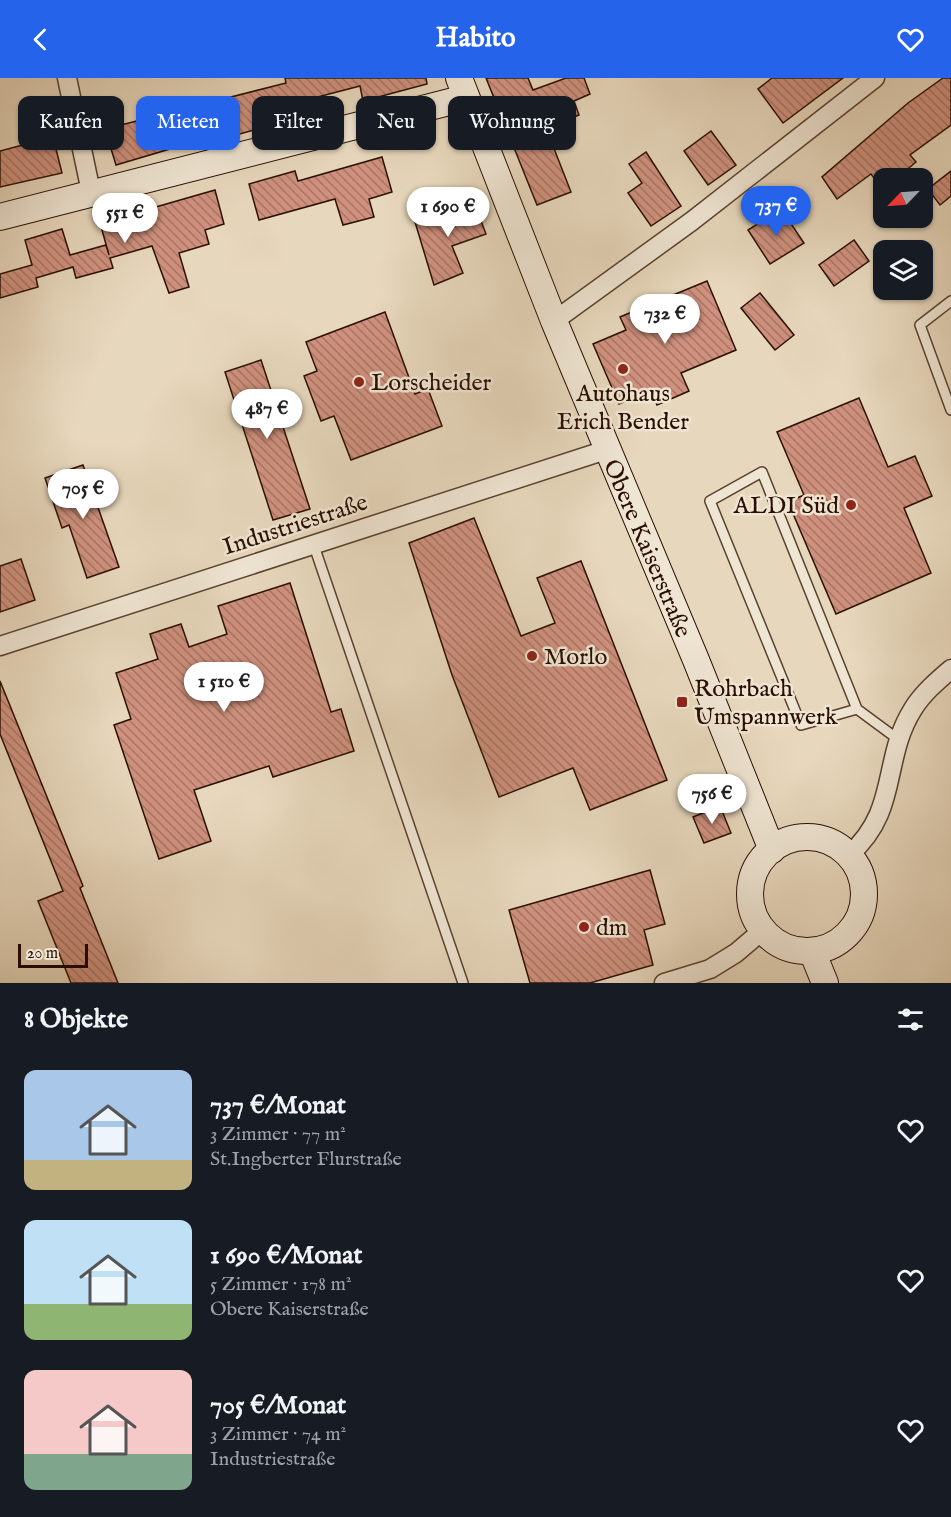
<!DOCTYPE html>
<html lang="de">
<head>
<meta charset="utf-8">
<style>
  :root { --surface:#171b24; --page:#20242c; --text:#f1f3f6; --muted:#9ea1a6; --accent:#2563eb }
  body { margin:0; font-family:"IM FELL English",serif; background:var(--page); color:var(--text); height:100vh; display:flex; flex-direction:column; font-size:22px; white-space:nowrap }
  * { box-sizing:border-box; margin:0 }
  p { font-size:20px; color:var(--muted) }
  .icon { flex:none; width:33px; height:33px; fill:none; stroke:currentColor; stroke-width:2; stroke-linecap:round; stroke-linejoin:round }
  .map { position:relative; height:905px; overflow:hidden }
  .details { display:flex; flex-direction:column; background:var(--surface); flex:1 }
  .details>* { flex:none }
  .top-card { position:absolute; left:18px; top:18px; width:600px; height:54px; display:flex; gap:12px }
  .needle { width:39px; rotate:245deg }
  .buttons { position:absolute; left:873px; top:90px; display:grid; gap:12px }
  .buttons a { display:grid; place-items:center; width:60px; height:60px; border-radius:12px; background:var(--surface); box-shadow:0 2px 4px #0004; font-size:30px }
  .scale { position:absolute; left:18px; bottom:15px; width:70px; box-sizing:border-box; padding-left:6px; border:3px solid #2a0f00; border-top:0; font-size:16px; line-height:21px; white-space:nowrap; color:#2a0f00; -webkit-text-stroke:4px #efe5d3; paint-order:stroke }
  .price { position:absolute; translate:-50% -51px; padding:0 14px; border-radius:21px; background:#fff; color:#222; font-size:20px; line-height:39px; filter:drop-shadow(0 2px 3px #0008) }
  .price::after { content:''; position:absolute; left:50%; top:36px; width:18px; height:14px; margin-left:-9px; background:inherit; clip-path:polygon(0 0,100% 0,50% 100%) }
  .price.current { background:var(--accent); color:#fff }
  ul { padding:0; list-style:none }
  li { display:flex; align-items:center; gap:18px; height:150px; padding:0 24px }
  li span { display:grid; place-items:center; flex:none; width:168px; height:120px; border-radius:12px; color:#555 }
  li>.icon { margin-inline-start:auto }
  span .icon { width:72px; height:72px; fill:#fffc; stroke-width:1 }
  li b { font-size:26px }
  h2 { display:flex; justify-content:space-between; align-items:center; height:72px; padding:0 24px; font-size:26px }
  .pill { padding:0 21px; border-radius:12px; background:var(--surface); box-shadow:0 2px 4px #0004; font-size:21px; line-height:54px }
  .pill.current { background:var(--accent); color:#fff }
  header { display:flex; justify-content:space-between; align-items:center; height:78px; padding:0 24px; background:var(--accent); color:#fff; font-size:27px; font-weight:800 }
  .map>svg:first-child { display:block }
  .building { fill:url(#building-back-hatch); stroke:#2a0f00; stroke-width:1.5 }
  .lines { fill:none; stroke-linecap:round; stroke-linejoin:round }
  .lane-casing { stroke:#59412f; stroke-width:12 }
  .street-casing { stroke:#59412f; stroke-width:21 }
  .secondary-casing { stroke:#2a0f00; stroke-width:28 }
  .lane { stroke:#efe5d3; stroke-width:9 }
  .street { stroke:#efe5d3; stroke-width:18 }
  .secondary { stroke:#efe5d3; stroke-width:26 }
  .poi-dot { fill:#8f2418; stroke:#efe5d3; stroke-width:2 }
  .labels { text-anchor:middle; stroke-width:5; stroke-linejoin:round; paint-order:stroke }
  .poi-label { font-size:24px; fill:#2a0f00; stroke:#efe5d3; text-anchor:start }
  .street-label { font-size:24px; fill:#2a0f00; stroke:#efe5d3 }
</style>
</head>
<body>
<header><svg class="icon" aria-label="back" viewBox="0 0 24 24"><path d="M15 5l-7 7 7 7"/></svg>Habito<svg class="icon" aria-label="heart" viewBox="0 0 24 24"><path d="M12 20l-8-8c-3-5 5-10 8-4 3-6 11-1 8 4z"/></svg></header>
<div class="map">
<svg width="951" height="905" viewBox="0 0 951 905">
  <defs>
    <pattern id="building-back-hatch" width="6" height="6" patternUnits="userSpaceOnUse" patternTransform="scale(1.5)"><rect width="6" height="6" fill="#cf917e"/><path d="M-1 5l2 2M0 0l6 6M5-1l2 2" fill="none" stroke="#a87565"/></pattern>
  </defs>
  <rect width="100%" height="100%" fill="#e7d7bc"/>
  <filter id="stains"><feTurbulence type="fractalNoise" baseFrequency=".00333" numOctaves="4"/><feColorMatrix values="0 0 0 0 .2 0 0 0 0 .09 0 0 0 0 .02 0 0 0 .5 -.17"/></filter>
  <radialGradient id="worn" r=".72"><stop offset=".6" stop-color="#630" stop-opacity="0"/><stop offset="1" stop-color="#630" stop-opacity=".3"/></radialGradient>
  <!-- building -->
  <g class="building">
    <polygon points="285,0 426,0 427,6 363,23 360,8 283,28 287,43 188,70 187,66 116,87 105,51 286,5"/>
    <polygon points="486,0 528,0 533,12 566,0 584,0 590,16 574,23 579,37 546,50 571,114 537,127"/>
    <polygon points="772,0 843,0 783,45 758,11"/>
    <polygon points="943,0 951,0 951,47 910,77 916,84 897,100 874,100 871,96 837,121 822,99 908,25"/>
    <polygon points="711,53 736,87 708,107 684,73"/>
    <polygon points="53,59 62,95 0,109 0,73"/>
    <polygon points="646,74 681,128 651,148 628,115 642,105 629,86"/>
    <polygon points="382,79 392,114 369,121 374,139 343,147 335,121 259,142 249,106 295,93 298,103"/>
    <polygon points="951,93 951,118 940,127 928,111"/>
    <polygon points="215,112 224,146 205,152 209,166 179,175 189,209 169,215 152,168 110,180 113,190 76,200 73,189 36,200 38,209 0,220 0,196 32,187 25,162 62,151 70,177 106,167 109,177 100,145"/>
    <polygon points="473,122 486,156 452,168 463,195 434,207 415,144"/>
    <polygon points="781,131 804,165 770,186 748,152"/>
    <polygon points="854,162 869,183 834,208 819,187"/>
    <polygon points="707,203 736,272 681,295 689,313 657,327 651,312 619,326 593,266 626,252 620,239"/>
    <polygon points="760,215 794,257 775,272 741,230"/>
    <polygon points="385,234 415,316 428,311 442,348 351,382 334,338 321,343 304,298 317,293 306,264"/>
    <polygon points="261,282 310,431 273,442 225,294"/>
    <polygon points="859,320 888,389 915,378 932,418 904,430 931,495 836,536 788,424 804,417 777,354"/>
    <polygon points="83,387 119,489 87,500 69,447 62,450 45,400"/>
    <polygon points="474,440 521,558 555,545 537,500 581,483 667,702 590,732 573,690 499,719 452,597 409,465"/>
    <polygon points="21,481 35,522 0,534 0,488"/>
    <polygon points="290,505 331,634 341,631 354,673 273,699 269,688 194,712 211,763 159,781 114,647 131,641 116,595 158,581 150,556 181,546 189,569 227,556 218,528"/>
    <polygon points="0,603 83,808 80,810 118,905 71,905 38,823 63,813 0,656"/>
    <polygon points="720,728 731,755 704,765 693,739"/>
    <polygon points="650,792 665,846 644,852 653,887 590,905 530,905 509,832"/>
  </g>
  <g class="lines">
    <!-- lane casing -->
    <g class="lane-casing">
      <g id="lane">
        <polyline points="951,223 920,247 951,332"/>
        <polyline points="313,465 463,905"/>
        <polyline points="857,631 801,647 710,423 762,394 857,631 899,662"/>
      </g>
    </g>
    <!-- street casing -->
    <g class="street-casing">
      <g id="street">
        <polyline points="67,0 91,114"/>
        <polyline points="554,243 692,143 875,0"/>
        <polyline points="0,568 606,372"/>
        <path d="M 849,777 C 900,732 881,682 913,631 C 922,616 937,603 951,591"/>
        <polyline points="664,905 710,891 736,875 763,852"/>
      </g>
    </g>
    <!-- secondary casing -->
    <g class="secondary-casing">
      <g id="secondary">
        <polyline points="459,0 554,243 696,582 772,772"/>
        <polyline points="0,139 465,20"/>
        <circle cx="807" cy="816" r="57"/>
        <polyline points="812,873 825,905"/>
      </g>
    </g>
    <!-- lane -->
    <use href="#lane" class="lane"/>
    <!-- street -->
    <use href="#street" class="street"/>
    <!-- secondary -->
    <use href="#secondary" class="secondary"/>
  </g>
  <!-- markers -->
  <g class="poi-dot">
    <circle cx="623" cy="291" r="6"/>
    <circle cx="359" cy="304" r="6"/>
    <circle cx="851" cy="427" r="6"/>
    <circle cx="532" cy="578" r="6"/>
    <rect x="676" y="618" width="12" height="12" rx="3"/>
    <circle cx="584" cy="849" r="6"/>
  </g>
  <g class="labels">
    <!-- poi labels -->
    <g class="poi-label">
      <text x="371" y="312">Lorscheider</text>
      <text x="623" y="323" text-anchor="middle">Autohaus<tspan x="623" dy="28">Erich Bender</tspan></text>
      <text x="839" y="435" text-anchor="end">ALDI Süd</text>
      <text x="544" y="586">Morlo</text>
      <text x="694" y="618">Rohrbach<tspan x="694" dy="28">Umspannwerk</tspan></text>
      <text x="596" y="857">dm</text>
    </g>
    <!-- street labels -->
    <g class="street-label">
      <text transform="translate(295 446) rotate(-18)" y="8">Industriestraße</text>
      <text transform="translate(648 470) rotate(67)" y="8">Obere Kaiserstraße</text>
    </g>
  </g>
  <rect width="100%" height="100%" filter="url(#stains)"/>
  <rect width="100%" height="100%" fill="url(#worn)"/>
</svg>
<div class="buttons">
<a><svg class="needle" viewBox="-14 -14 28 28"><path d="M0-13l5 13h-10z" fill="#e53935"/><path d="M0 13l5-13h-10z" fill="#9ea1a6"/></svg></a>
<a><svg class="icon" aria-label="layers" viewBox="0 0 24 24"><path d="M12 4l9 5-9 5-9-5zM3 14l9 5 9-5"/></svg></a>
</div>
<div class="scale">20 m</div>
<b class="price current" style="left:776px;top:159px">737 €</b>
<b class="price" style="left:448px;top:160px">1 690 €</b>
<b class="price" style="left:125px;top:166px">551 €</b>
<b class="price" style="left:665px;top:267px">732 €</b>
<b class="price" style="left:267px;top:362px">487 €</b>
<b class="price" style="left:83px;top:442px">705 €</b>
<b class="price" style="left:224px;top:635px">1 510 €</b>
<b class="price" style="left:712px;top:747px">756 €</b>
<div class="top-card">
<a class="pill">Kaufen</a>
<a class="pill current">Mieten</a>
<a class="pill">Filter</a>
<a class="pill">Neu</a>
<a class="pill">Wohnung</a>
</div>
</div>
<section class="details">
<h2>8 Objekte<svg class="icon" aria-label="filters" viewBox="0 0 24 24"><path d="M4 7h16M4 17h16"/><circle cx="9" cy="7" r="2"/><circle cx="15" cy="17" r="2"/></svg></h2>
<ul>
<li><span style="background:linear-gradient(#a9c7e8 75%,#c2b280 0)"><svg class="icon" aria-label="home" viewBox="0 0 24 24"><path d="M3 11l9-7 9 7M6 9v11h12V9"/></svg></span><div><b>737 €/Monat</b><p>3 Zimmer · 77 m²</p><p>St.Ingberter Flurstraße</p></div><svg class="icon" aria-label="heart" viewBox="0 0 24 24"><path d="M12 20l-8-8c-3-5 5-10 8-4 3-6 11-1 8 4z"/></svg></li>
<li><span style="background:linear-gradient(#bfe0f5 70%,#8fb573 0)"><svg class="icon" aria-label="home" viewBox="0 0 24 24"><path d="M3 11l9-7 9 7M6 9v11h12V9"/></svg></span><div><b>1 690 €/Monat</b><p>5 Zimmer · 178 m²</p><p>Obere Kaiserstraße</p></div><svg class="icon" aria-label="heart" viewBox="0 0 24 24"><path d="M12 20l-8-8c-3-5 5-10 8-4 3-6 11-1 8 4z"/></svg></li>
<li><span style="background:linear-gradient(#f6c9c9 70%,#7fa58c 0)"><svg class="icon" aria-label="home" viewBox="0 0 24 24"><path d="M3 11l9-7 9 7M6 9v11h12V9"/></svg></span><div><b>705 €/Monat</b><p>3 Zimmer · 74 m²</p><p>Industriestraße</p></div><svg class="icon" aria-label="heart" viewBox="0 0 24 24"><path d="M12 20l-8-8c-3-5 5-10 8-4 3-6 11-1 8 4z"/></svg></li>
</ul>
</section>
</body>
</html>
